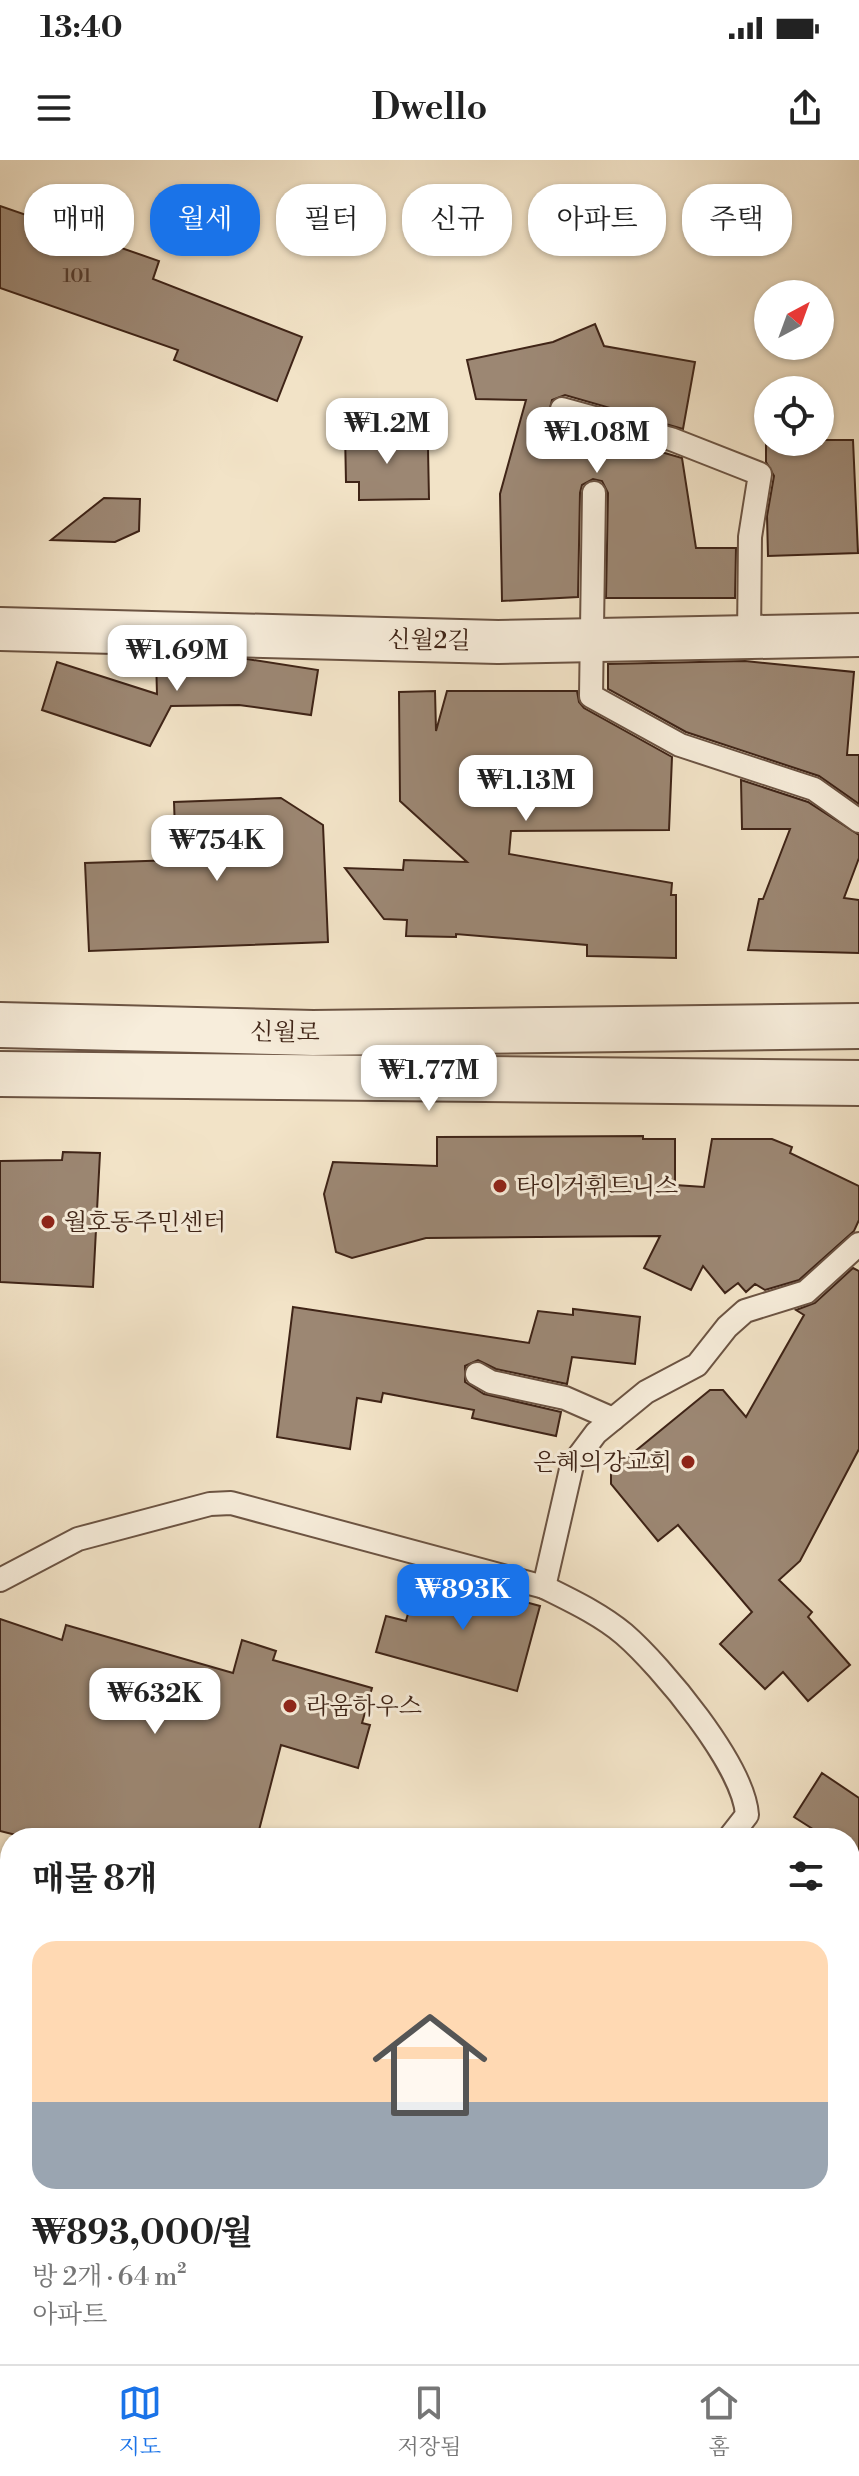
<!DOCTYPE html>
<html lang="ko">
<head>
<meta charset="utf-8">
<style>
  :root { --surface:#fff; --page:#f6f6f6; --text:#222; --muted:#767676; --line:#e0e0e0; --accent:#1a73e8 }
  body { margin:0; font-family:"Libre Bodoni","Noto Serif KR",serif; background:var(--page); color:var(--text); height:100vh; display:flex; flex-direction:column; font-size:30px; white-space:nowrap }
  * { box-sizing:border-box; margin:0 }
  p { font-size:26px; color:var(--muted) }
  .icon { flex:none; width:44px; height:44px; fill:none; stroke:currentColor; stroke-width:2; stroke-linecap:round; stroke-linejoin:round }
  .map { position:relative; flex:1; overflow:hidden }
  .sheet { position:absolute; left:0px; top:1668px; width:860px; height:536px; display:flex; flex-direction:column; background:var(--surface); border-radius:32px 32px 0 0; box-shadow:0 2px 6px #0004 }
  .sheet>* { flex:none }
  .top-card { position:absolute; left:24px; top:24px; width:812px; height:72px; display:flex; gap:16px }
  .needle { width:52px; rotate:41deg }
  .buttons { position:absolute; left:754px; top:120px; display:grid; gap:16px }
  .buttons a { display:grid; place-items:center; width:80px; height:80px; border-radius:50%; background:var(--surface); box-shadow:0 2px 6px #0004; font-size:40px }
  .price { position:absolute; translate:-50% -68px; padding:0 18px; border-radius:16px; background:#fff; color:#222; font-size:26px; line-height:52px; filter:drop-shadow(0 2px 4px #0008) }
  .price::after { content:''; position:absolute; left:50%; top:48px; width:24px; height:18px; margin-left:-12px; background:inherit; clip-path:polygon(0 0,100% 0,50% 100%) }
  .price.on { background:var(--accent); color:#fff }
  ul { padding:0; list-style:none }
  li { display:grid; align-content:center; gap:16px; height:424px; padding:0 32px }
  li+li { border-top:2px solid var(--line) }
  li span { display:grid; place-items:center; height:248px; border-radius:24px; color:#555 }
  li>.icon { margin-inline-start:auto }
  span .icon { width:144px; height:144px; fill:#fffc; stroke-width:1 }
  li b { font-size:34px }
  h2 { display:flex; justify-content:space-between; align-items:center; height:96px; padding:0 32px; font-size:34px }
  .chip { padding:0 28px; border-radius:32px; background:var(--surface); box-shadow:0 2px 6px #0004; font-size:28px; line-height:72px }
  .chip.on { background:var(--accent); color:#fff }
  .status { display:flex; justify-content:space-between; align-items:center; height:56px; padding:0 40px; background:var(--surface); direction:ltr }
  .status svg { height:22px; fill:currentColor }
  header { display:flex; justify-content:space-between; align-items:center; height:104px; padding:0 32px; background:var(--surface); font-size:36px; font-weight:600 }
  .dock { display:flex; justify-content:space-around; align-items:center; height:112px; border-top:2px solid var(--line); background:var(--surface); font-size:22px; color:var(--muted) }
  .dock a { display:grid; justify-items:center; gap:4px }
  .dock .on { color:var(--accent) }
  .map>svg:first-child { display:block }
  .building { fill:#9c8773; stroke:#3f2417; stroke-width:2 }
  .lines { fill:none; stroke-linecap:round; stroke-linejoin:round }
  .service-casing { stroke:#6c5443; stroke-width:26 }
  .minor-casing { stroke:#6c5443; stroke-width:46 }
  .tertiary-casing { stroke:#6c5443; stroke-width:48 }
  .service { stroke:#f7eddb; stroke-width:22 }
  .minor { stroke:#f7eddb; stroke-width:42 }
  .tertiary { stroke:#f7eddb; stroke-width:44 }
  .poi-dot { fill:#8f2418; stroke:#f7eddb; stroke-width:3 }
  .labels { text-anchor:middle; stroke-width:6; stroke-linejoin:round; paint-order:stroke }
  .number-label { font-size:20px; fill:#563d2e }
  .street-label { font-size:24px; fill:#3f2417; stroke:#f7eddb }
  .poi-label { font-size:24px; fill:#3f2417; stroke:#f7eddb; text-anchor:start }
</style>
</head>
<body>
<div class="status"><b>13:40</b><svg viewBox="0 0 49 12"><path d="M0 12V9h3v3zM5 12V6h3v6zM10 12V3h3v9zM15 12V0h3v12zM26 1h20v11H26zM47 4h2v5h-2z"/></svg></div>
<header><svg class="icon" aria-label="menu" viewBox="0 0 24 24"><path d="M4 6h16M4 12h16M4 18h16"/></svg>Dwello<svg class="icon" aria-label="share" viewBox="0 0 24 24"><path d="M12 15V3M7 8l5-5 5 5M5 13v7h14v-7"/></svg></header>
<div class="map">
<svg width="859" height="2204" viewBox="0 0 859 2204">
  <rect width="100%" height="100%" fill="#f2e3c7"/>
  <filter id="stains"><feTurbulence type="fractalNoise" baseFrequency=".0025" numOctaves="4"/><feColorMatrix values="0 0 0 0 .2 0 0 0 0 .09 0 0 0 0 .02 0 0 0 .5 -.17"/></filter>
  <radialGradient id="worn" r=".72"><stop offset=".6" stop-color="#630" stop-opacity="0"/><stop offset="1" stop-color="#630" stop-opacity=".3"/></radialGradient>
  <!-- building -->
  <g class="building">
    <polygon points="0,46 159,101 153,119 302,177 277,241 174,200 178,190 0,128"/>
    <polygon points="595,164 604,186 695,202 683,269 565,235 552,240 549,253 558,262 682,298 696,388 736,388 735,438 606,438 608,333 602,321 593,319 582,325 580,333 578,437 502,441 500,334 526,240 476,239 467,200 553,182"/>
    <polygon points="345,272 411,272 411,289 428,288 429,339 359,340 359,322 346,322"/>
    <polygon points="820,280 853,280 858,393 768,396 767,356 774,316 766,302 766,281"/>
    <polygon points="104,338 140,339 139,371 115,382 51,380"/>
    <polygon points="156,498 247,499 318,510 311,555 239,545 171,546 150,586 42,550 57,502 157,534"/>
    <polygon points="745,501 854,512 847,595 859,595 859,644 819,616 686,572 608,529 608,504"/>
    <polygon points="435,531 436,571 447,531 577,531 579,542 584,548 672,597 669,670 511,671 509,694 672,723 671,735 676,735 676,798 587,796 587,785 456,774 456,777 406,776 407,760 384,759 345,708 403,710 404,700 467,702 400,641 399,532"/>
    <polygon points="741,620 808,642 859,675 859,698 844,738 859,740 859,793 748,790 759,739 763,739 790,669 742,669"/>
    <polygon points="281,638 323,665 328,782 89,791 85,703 176,700 174,642"/>
    <polygon points="643,976 643,979 675,979 675,1025 704,1027 712,979 772,979 792,987 790,993 859,1026 859,1060 854,1071 799,1120 765,1130 755,1124 746,1132 738,1123 725,1133 703,1106 691,1130 644,1108 660,1076 426,1078 352,1098 336,1092 324,1034 333,1002 437,1006 437,977"/>
    <polygon points="63,992 100,993 93,1127 0,1122 0,1001 62,1000"/>
    <polygon points="853,1108 859,1111 859,1289 800,1401 779,1420 812,1452 808,1457 850,1505 808,1541 783,1512 765,1529 720,1484 752,1452 678,1365 658,1381 611,1324 611,1311 710,1230 723,1230 746,1257 804,1155 796,1150 815,1143"/>
    <polygon points="293,1147 529,1183 538,1151 573,1155 573,1149 640,1157 635,1204 572,1197 567,1224 496,1209 478,1200 465,1206 465,1222 484,1234 561,1252 556,1276 472,1258 474,1250 383,1233 381,1242 357,1238 350,1289 277,1277"/>
    <polygon points="419,1413 540,1446 517,1531 376,1492 386,1456 406,1461"/>
    <polygon points="0,1459 62,1480 66,1465 233,1513 242,1480 276,1491 273,1500 372,1528 362,1563 370,1565 358,1608 281,1585 257,1678 28,1678 0,1671"/>
    <polygon points="822,1613 859,1638 859,1693 850,1691 850,1678 827,1678 794,1657"/>
  </g>
  <g class="lines">
    <!-- service casing -->
    <g class="service-casing">
      <g id="service">
        <polyline points="562,249 671,279 760,314 750,377 749,477"/>
        <polyline points="594,333 591,536 680,585 814,629 859,661"/>
        <polyline points="477,1214 491,1222 565,1238 613,1259"/>
        <path d="M 0,1420 L 78,1379 L 210,1344 L 231,1343 L 544,1427 C 572,1441 600,1454 624,1474 C 661,1506 744,1605 747,1655 L 729,1678"/>
        <polyline points="544,1427 572,1305 596,1273 646,1232 697,1205 727,1167 745,1151 806,1132 859,1084"/>
        <polyline points="850,1705 859,1708"/>
        <polyline points="810,2194 812,2204"/>
      </g>
    </g>
    <!-- minor casing -->
    <g class="minor-casing">
      <g id="minor">
        <polyline points="0,469 498,482 859,475"/>
        <polyline points="0,2040 10,2043"/>
        <polyline points="452,2194 481,2204"/>
        <polyline points="0,2203 4,2204"/>
      </g>
    </g>
    <!-- tertiary casing -->
    <g class="tertiary-casing">
      <g id="tertiary">
        <polyline points="0,865 313,873 859,866"/>
        <polyline points="0,914 859,923"/>
      </g>
    </g>
    <!-- service -->
    <use href="#service" class="service"/>
    <!-- minor -->
    <use href="#minor" class="minor"/>
    <!-- tertiary -->
    <use href="#tertiary" class="tertiary"/>
  </g>
  <!-- markers -->
  <g class="poi-dot">
    <circle cx="500" cy="1026" r="8"/>
    <circle cx="48" cy="1062" r="8"/>
    <circle cx="688" cy="1302" r="8"/>
    <circle cx="290" cy="1546" r="8"/>
  </g>
  <g class="labels">
    <!-- number labels -->
    <g class="number-label">
      <text x="77" y="122">101</text>
    </g>
    <!-- street labels -->
    <g class="street-label">
      <text transform="translate(429 480) rotate(1)" y="8">신월2길</text>
      <text transform="translate(285 872) rotate(1)" y="8">신월로</text>
    </g>
    <!-- poi labels -->
    <g class="poi-label">
      <text x="516" y="1034">타이거휘트니스</text>
      <text x="64" y="1070">월호동주민센터</text>
      <text x="672" y="1310" text-anchor="end">은혜의강교회</text>
      <text x="306" y="1554">라움하우스</text>
    </g>
  </g>
  <rect width="100%" height="100%" filter="url(#stains)"/>
  <rect width="100%" height="100%" fill="url(#worn)"/>
</svg>
<div class="buttons">
<a><svg class="needle" viewBox="-14 -14 28 28"><path d="M0-13l5 13h-10z" fill="#e53935"/><path d="M0 13l5-13h-10z" fill="#767676"/></svg></a>
<a><svg class="icon" aria-label="locate" viewBox="0 0 24 24"><circle cx="12" cy="12" r="6"/><path d="M12 2v4M12 18v4M2 12h4M18 12h4"/></svg></a>
</div>
<b class="price" style="left:387px;top:306px">₩1.2M</b>
<b class="price" style="left:597px;top:315px">₩1.08M</b>
<b class="price" style="left:177px;top:533px">₩1.69M</b>
<b class="price" style="left:526px;top:663px">₩1.13M</b>
<b class="price" style="left:217px;top:723px">₩754K</b>
<b class="price" style="left:429px;top:953px">₩1.77M</b>
<b class="price on" style="left:463px;top:1472px">₩893K</b>
<b class="price" style="left:155px;top:1576px">₩632K</b>
<div class="top-card">
<a class="chip">매매</a>
<a class="chip on">월세</a>
<a class="chip">필터</a>
<a class="chip">신규</a>
<a class="chip">아파트</a>
<a class="chip">주택</a>
</div>
<section class="sheet">
<h2>매물 8개<svg class="icon" aria-label="filters" viewBox="0 0 24 24"><path d="M4 7h16M4 17h16"/><circle cx="9" cy="7" r="2"/><circle cx="15" cy="17" r="2"/></svg></h2>
<ul>
<li><span style="background:linear-gradient(#ffd9b3 65%,#9aa5b1 0)"><svg class="icon" aria-label="home" viewBox="0 0 24 24"><path d="M3 11l9-7 9 7M6 9v11h12V9"/></svg></span><div><b>₩893,000/월</b><p>방 2개 · 64 m²</p><p>아파트</p></div></li>
</ul>
</section>
</div>
<nav class="dock">
<a class="on"><svg class="icon" aria-label="map" viewBox="0 0 24 24"><path d="M3 6l6-2 6 2 6-2v14l-6 2-6-2-6 2zM9 4v14M15 6v14"/></svg>지도</a>
<a><svg class="icon" aria-label="saved" viewBox="0 0 24 24"><path d="M7 4h10v16l-5-4-5 4z"/></svg>저장됨</a>
<a><svg class="icon" aria-label="home" viewBox="0 0 24 24"><path d="M3 11l9-7 9 7M6 9v11h12V9"/></svg>홈</a>
</nav>
</body>
</html>
